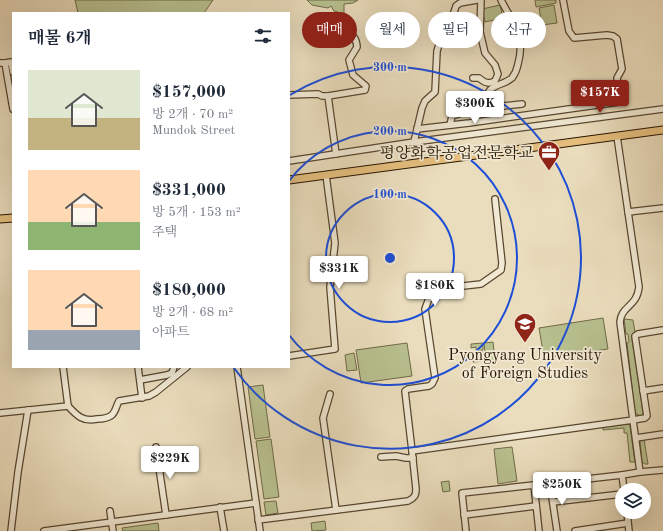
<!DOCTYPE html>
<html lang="ko">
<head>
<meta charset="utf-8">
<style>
  :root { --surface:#fff; --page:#f6f6f7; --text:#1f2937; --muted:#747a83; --accent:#8f2418 }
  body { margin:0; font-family:"Old Standard TT","Noto Serif KR",serif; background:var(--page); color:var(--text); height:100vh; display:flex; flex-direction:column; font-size:15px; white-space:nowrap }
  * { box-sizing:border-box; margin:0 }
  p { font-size:13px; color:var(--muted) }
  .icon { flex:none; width:22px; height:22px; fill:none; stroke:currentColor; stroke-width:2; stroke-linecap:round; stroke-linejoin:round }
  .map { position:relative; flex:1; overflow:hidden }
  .side { position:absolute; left:12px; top:12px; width:278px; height:356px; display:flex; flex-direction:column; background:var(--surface); border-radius:0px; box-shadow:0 4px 16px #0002 }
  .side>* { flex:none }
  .banner { position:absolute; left:302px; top:12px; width:301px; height:36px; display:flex; gap:8px }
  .tools { position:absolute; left:615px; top:483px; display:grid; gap:8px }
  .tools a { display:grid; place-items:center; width:36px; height:36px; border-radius:50%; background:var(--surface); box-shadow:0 4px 16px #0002; font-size:20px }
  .price { position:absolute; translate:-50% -34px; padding:0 9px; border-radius:4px; background:#fff; color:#222; font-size:13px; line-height:26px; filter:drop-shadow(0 1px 2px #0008) }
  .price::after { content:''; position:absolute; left:50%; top:24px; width:12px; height:9px; margin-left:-6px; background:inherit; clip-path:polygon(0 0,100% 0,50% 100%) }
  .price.current { background:var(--accent); color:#fff }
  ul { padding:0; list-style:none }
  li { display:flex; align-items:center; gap:12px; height:100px; padding:0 16px }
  li span { display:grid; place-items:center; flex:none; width:112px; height:80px; border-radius:0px; color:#555 }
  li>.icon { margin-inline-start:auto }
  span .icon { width:48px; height:48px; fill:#fffc; stroke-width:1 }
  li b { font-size:17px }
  h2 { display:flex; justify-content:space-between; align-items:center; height:48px; padding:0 16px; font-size:17px }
  .tag { padding:0 14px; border-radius:18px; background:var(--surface); box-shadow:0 4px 16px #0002; font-size:14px; line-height:36px }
  .tag.current { background:var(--accent); color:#fff }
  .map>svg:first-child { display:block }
  .green { fill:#b8c08f; stroke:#6f6a48 }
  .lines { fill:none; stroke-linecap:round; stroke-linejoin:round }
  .minor-casing { stroke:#574730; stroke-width:8 }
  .major-casing { stroke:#261501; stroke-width:9 }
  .minor { stroke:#f1e9d4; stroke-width:5.5 }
  .major { stroke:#e5be7e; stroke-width:7 }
  .ring { fill:none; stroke:#1d4ed8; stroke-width:2 }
  .labels { text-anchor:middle; stroke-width:3.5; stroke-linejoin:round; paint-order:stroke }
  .poi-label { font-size:16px; fill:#261501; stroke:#f1e9d4; text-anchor:end }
  .centre { fill:#1d4ed8; stroke:#f1e9d4; stroke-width:2 }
  .ring-label { font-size:12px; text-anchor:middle; font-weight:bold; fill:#1d4ed8; stroke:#f1e9d4; stroke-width:3.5; stroke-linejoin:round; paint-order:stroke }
</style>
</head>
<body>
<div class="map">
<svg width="663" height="531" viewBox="0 0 663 531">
  <rect width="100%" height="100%" fill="#eaddbd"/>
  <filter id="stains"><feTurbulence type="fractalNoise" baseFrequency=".005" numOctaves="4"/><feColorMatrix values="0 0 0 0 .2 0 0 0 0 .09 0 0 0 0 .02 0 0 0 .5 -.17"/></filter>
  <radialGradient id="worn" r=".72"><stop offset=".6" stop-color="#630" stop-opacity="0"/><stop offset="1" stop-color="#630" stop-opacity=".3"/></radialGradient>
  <!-- green -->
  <g class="green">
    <polygon points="75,0 213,0 204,13 78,13"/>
    <polygon points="307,0 358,0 353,3 344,4 344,14 334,11 331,6 328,8 312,5"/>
    <polygon points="535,0 556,0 556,3 536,7"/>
    <polygon points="500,5 503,18 485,22 482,9"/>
    <polygon points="554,5 557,23 542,25 539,8"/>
    <polygon points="603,318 608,349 544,358 539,328"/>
    <polygon points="624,319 633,320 635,332 632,335 632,340 643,412 643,415 640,416 635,413 627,343 629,342 628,334 626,334"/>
    <polygon points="493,342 495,360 486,361 484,343"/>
    <polygon points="407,343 412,376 361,383 356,350"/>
    <polygon points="483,343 483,350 476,351 476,347 471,348 471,344"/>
    <polygon points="476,352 483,352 484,361 473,362 473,358 477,357"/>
    <polygon points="354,353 357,370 347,371 345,355"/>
    <polygon points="263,385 270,437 255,439 248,387"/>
    <polygon points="628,424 630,426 635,462 630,462 627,433 624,433 624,428 603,430 603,427"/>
    <polygon points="271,439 279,497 264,499 256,441"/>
    <polygon points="644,439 648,464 645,464 642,462 640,442 641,440"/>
    <polygon points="512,447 517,481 498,484 494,449"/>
    <polygon points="449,481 450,491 443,492 441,482"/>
    <polygon points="276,501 278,513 266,515 264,502"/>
    <polygon points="325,521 326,530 312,531 311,523"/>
    <polygon points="158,523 159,531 123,531 122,528"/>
  </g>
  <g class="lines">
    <!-- minor casing -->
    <g class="minor-casing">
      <g id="minor">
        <polyline points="439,44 444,43 456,6 460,3 477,0"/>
        <polyline points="0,63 5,63 11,62 13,72"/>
        <polyline points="5,63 13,109"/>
        <path d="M 473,78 L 479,78 C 484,82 488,85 495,81 L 498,74 L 495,65 L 485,53 L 480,32 L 481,0"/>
        <path d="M 289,95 L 318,94 L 322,96 L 328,96 L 365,90 L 366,86 L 353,75 L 349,60 L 357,47 C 356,28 338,33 326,36"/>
        <polyline points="487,95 504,106 522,104"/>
        <polyline points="328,96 336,154"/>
        <path d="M 450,125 L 452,116 L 478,108 L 490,90 C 496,84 505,84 512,78 C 515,74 517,69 518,64 C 526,34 513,24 501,0"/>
        <polyline points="417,129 469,123 619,102 620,97 617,78 622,69 617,39 613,36 607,35 574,38 569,31 563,0"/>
        <polyline points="414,142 422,108 425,101 435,92 437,51 441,38"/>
        <polyline points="289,161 414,142 663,109"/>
        <polyline points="628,212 663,208"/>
        <polyline points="289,356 335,349 330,287 335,243 326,175"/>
        <polyline points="138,367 142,398"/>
        <polyline points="237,367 260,531"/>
        <polyline points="140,380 167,375 172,373 174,367"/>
        <polyline points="643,391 663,388"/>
        <polyline points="330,394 323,418 336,510"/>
        <path d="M 68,406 C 77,416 83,422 97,419 C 102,419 108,418 112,415 C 116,411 116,406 119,401 L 149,396 L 156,392 L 187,367"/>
        <polyline points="0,413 68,406 63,367"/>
        <polyline points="636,438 663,434"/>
        <polyline points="156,447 166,515"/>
        <polyline points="412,451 405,391 408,389 429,386 432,384 435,378 425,309 431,293 436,289 481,284 501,270 502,263 495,199"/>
        <polyline points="381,457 396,456 406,458 413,458"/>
        <polyline points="640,472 663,470"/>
        <polyline points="550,484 557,531"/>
        <polyline points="534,485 622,475"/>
        <polyline points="624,490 622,475 640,472 633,420 645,418 647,416 635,336 638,334 663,330"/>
        <polyline points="553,502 622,494"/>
        <polyline points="220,507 224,531"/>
        <polyline points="110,511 113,531"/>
        <polyline points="627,512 629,531"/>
        <polyline points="464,515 536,506"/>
        <path d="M 258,520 L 408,501 C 414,498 416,496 416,489 L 412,451 L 633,420 L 620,322 C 621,306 637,307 639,287 L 617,136"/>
        <polyline points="11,531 18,472 28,410"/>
        <polyline points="44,531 256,503"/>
        <polyline points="466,531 462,493 534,485 539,531"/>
        <polyline points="575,531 628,523"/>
      </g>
    </g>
    <!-- major casing -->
    <g class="major-casing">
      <g id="major">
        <polyline points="289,180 663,130"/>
        <polyline points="0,219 13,218"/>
      </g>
    </g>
    <!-- minor -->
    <use href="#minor" class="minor"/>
    <!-- major -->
    <use href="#major" class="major"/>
  </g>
  <!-- distance rings -->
  <g class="ring">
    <circle cx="390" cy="258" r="64"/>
    <path d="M289 181A127 127 0 1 1 289 335"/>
    <path d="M290 95A191 191 0 1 1 234 368"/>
  </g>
  <!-- icons -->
  <defs>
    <g id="office-pin" transform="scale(1.15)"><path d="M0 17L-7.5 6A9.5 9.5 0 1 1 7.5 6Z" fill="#8f2418" stroke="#f1e9d4"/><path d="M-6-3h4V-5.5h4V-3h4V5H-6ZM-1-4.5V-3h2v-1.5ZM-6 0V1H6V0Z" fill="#fff"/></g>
    <g id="university-pin" transform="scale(1.15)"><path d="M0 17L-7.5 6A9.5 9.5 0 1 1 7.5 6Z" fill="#8f2418" stroke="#f1e9d4"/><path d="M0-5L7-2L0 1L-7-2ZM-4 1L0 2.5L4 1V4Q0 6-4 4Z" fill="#fff"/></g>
  </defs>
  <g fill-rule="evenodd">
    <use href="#office-pin" x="549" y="152"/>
    <use href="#university-pin" x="525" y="324"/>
  </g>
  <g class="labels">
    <!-- poi labels -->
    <g class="poi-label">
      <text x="534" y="158">평양화학공업전문학교</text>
      <text x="525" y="360" text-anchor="middle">Pyongyang University<tspan x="525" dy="18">of Foreign Studies</tspan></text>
    </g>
  </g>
  <circle cx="390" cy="258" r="6" class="centre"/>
  <g class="ring-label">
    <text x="390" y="71">300 m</text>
    <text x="390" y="135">200 m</text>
    <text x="390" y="198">100 m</text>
  </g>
  <rect width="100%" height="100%" filter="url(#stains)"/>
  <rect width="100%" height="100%" fill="url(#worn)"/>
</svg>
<div class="tools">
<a><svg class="icon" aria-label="layers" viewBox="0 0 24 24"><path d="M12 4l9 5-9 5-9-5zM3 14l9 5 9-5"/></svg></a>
</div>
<b class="price current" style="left:600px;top:114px">$157K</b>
<b class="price" style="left:475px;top:125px">$300K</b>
<b class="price" style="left:339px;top:290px">$331K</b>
<b class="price" style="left:435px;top:307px">$180K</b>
<b class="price" style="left:170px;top:480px">$229K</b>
<b class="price" style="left:562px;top:506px">$250K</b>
<div class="banner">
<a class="tag current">매매</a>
<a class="tag">월세</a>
<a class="tag">필터</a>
<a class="tag">신규</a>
</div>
<section class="side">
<h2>매물 6개<svg class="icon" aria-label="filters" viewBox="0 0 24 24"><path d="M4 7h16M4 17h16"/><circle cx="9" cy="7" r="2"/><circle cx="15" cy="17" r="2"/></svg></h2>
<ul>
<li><span style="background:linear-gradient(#dfe7d0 60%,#c2b280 0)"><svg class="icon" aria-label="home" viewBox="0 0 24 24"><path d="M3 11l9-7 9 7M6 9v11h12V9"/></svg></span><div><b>$157,000</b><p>방 2개 · 70 m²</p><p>Mundok Street</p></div></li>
<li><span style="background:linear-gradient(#ffd9b3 65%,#8fb573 0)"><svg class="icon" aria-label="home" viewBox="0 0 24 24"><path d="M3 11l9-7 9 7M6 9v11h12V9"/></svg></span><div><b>$331,000</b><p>방 5개 · 153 m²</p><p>주택</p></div></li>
<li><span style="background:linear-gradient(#ffd9b3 75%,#9aa5b1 0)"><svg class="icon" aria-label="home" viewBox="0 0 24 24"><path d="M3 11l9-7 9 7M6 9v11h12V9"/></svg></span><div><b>$180,000</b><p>방 2개 · 68 m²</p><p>아파트</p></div></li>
</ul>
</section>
</div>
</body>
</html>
